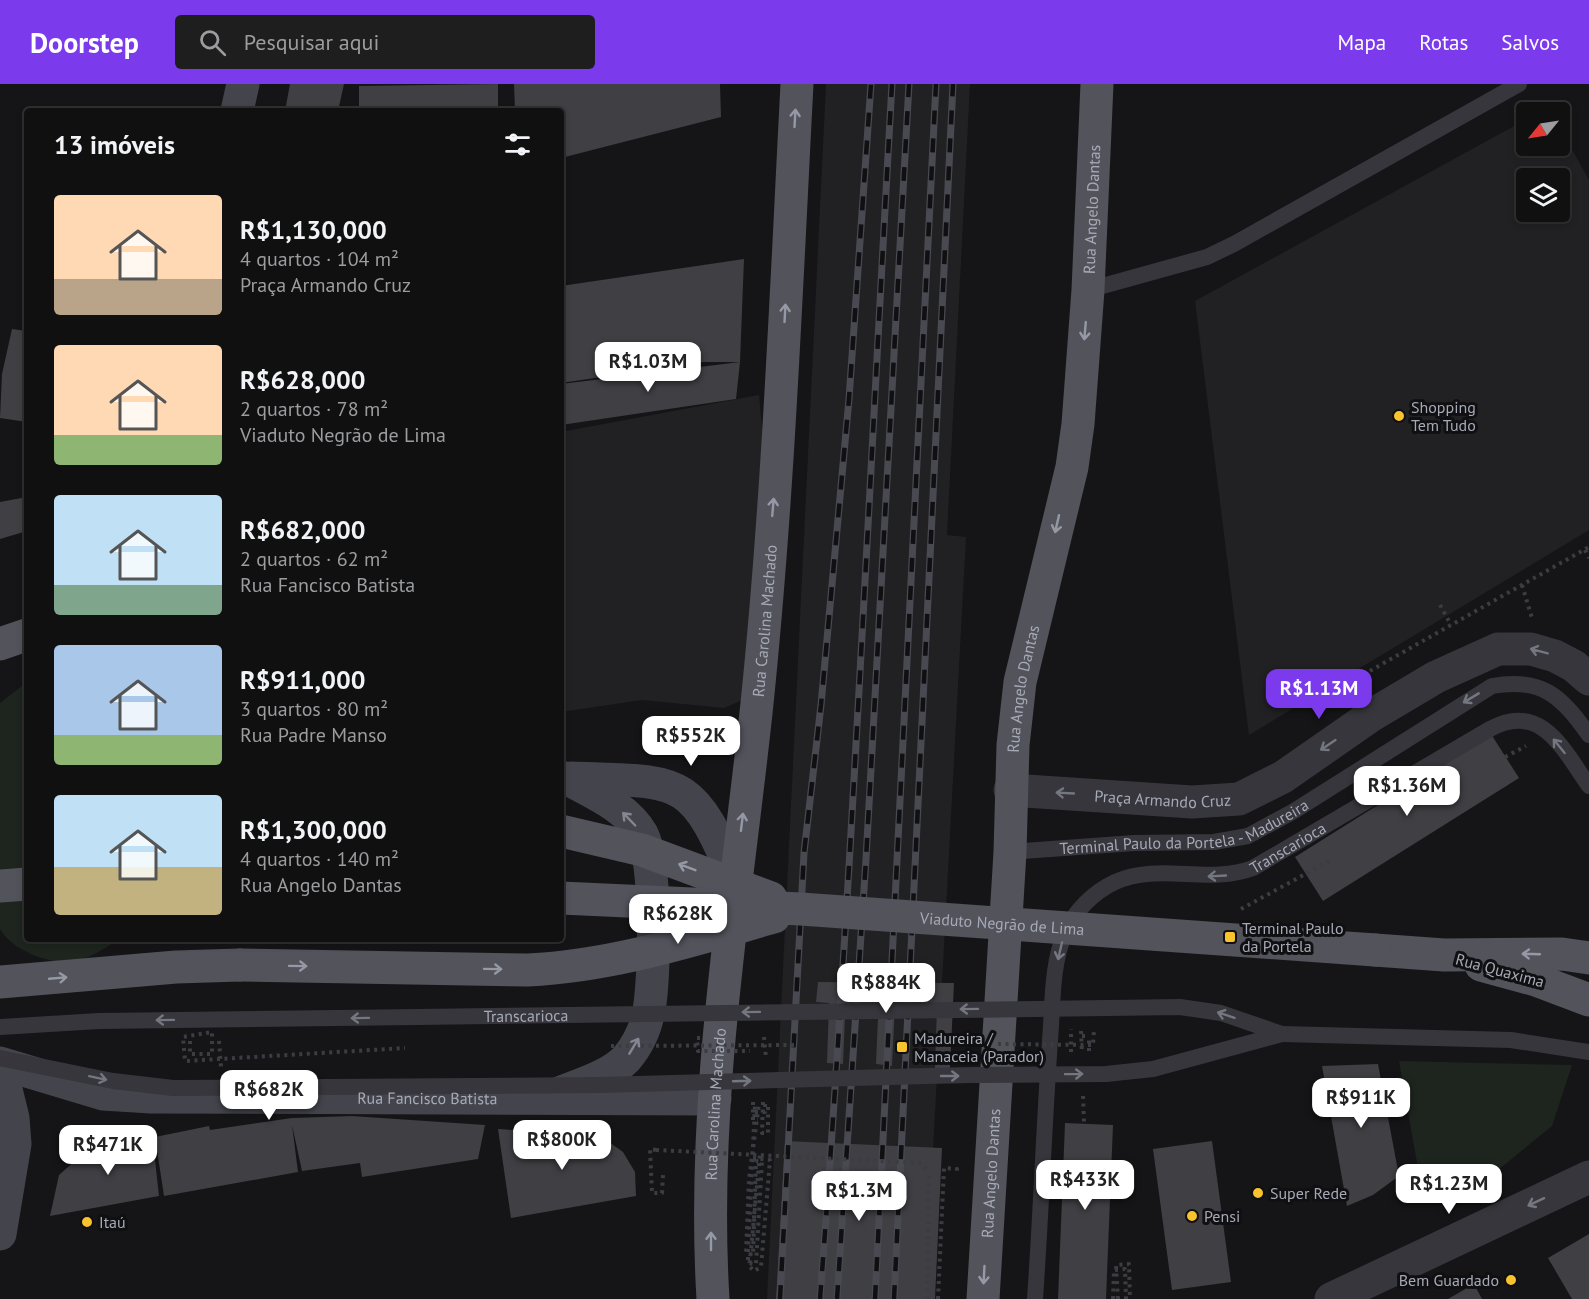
<!DOCTYPE html>
<html lang="pt">
<head>
<meta charset="utf-8">
<style>
  :root { --surface:#101011; --page:#1e1e1f; --text:#f1f3f6; --muted:#9c9d9f; --line:#303031; --accent:#7c3aed }
  body { margin:0; font-family:"PT Sans",sans-serif; background:var(--page); color:var(--text); height:100vh; display:flex; flex-direction:column; font-size:22px; white-space:nowrap }
  * { box-sizing:border-box; margin:0 }
  p { font-size:20px; color:var(--muted) }
  .icon { flex:none; width:33px; height:33px; fill:none; stroke:currentColor; stroke-width:2; stroke-linecap:round; stroke-linejoin:round }
  .map { position:relative; flex:1; overflow:hidden }
  .panel { position:absolute; left:24px; top:24px; width:540px; height:834px; display:flex; flex-direction:column; background:var(--surface); border-radius:6px; box-shadow:0 3px 9px #0003,0 0 0 2px var(--line) }
  .panel>* { flex:none }
  .needle { width:39px; rotate:240deg }
  .controls { position:absolute; left:1516px; top:18px; display:grid; gap:12px }
  .controls a { display:grid; place-items:center; width:54px; height:54px; border-radius:6px; background:var(--surface); box-shadow:0 3px 9px #0003,0 0 0 2px var(--line); font-size:30px }
  .price { position:absolute; translate:-50% -51px; padding:0 14px; border-radius:12px; background:#fff; color:#222; font-size:20px; line-height:39px; filter:drop-shadow(0 2px 3px #0008) }
  .price::after { content:''; position:absolute; left:50%; top:36px; width:18px; height:14px; margin-left:-9px; background:inherit; clip-path:polygon(0 0,100% 0,50% 100%) }
  .price.selected { background:var(--accent); color:#fff }
  ul { padding:0; list-style:none }
  li { display:flex; align-items:center; gap:18px; height:150px; padding:0 30px }
  li span { display:grid; place-items:center; flex:none; width:168px; height:120px; border-radius:6px; color:#555 }
  li>.icon { margin-inline-start:auto }
  span .icon { width:72px; height:72px; fill:#fffc; stroke-width:1 }
  li b { font-size:26px }
  h2 { display:flex; justify-content:space-between; align-items:center; height:72px; padding:0 30px; font-size:26px }
  header { display:flex; align-items:center; gap:36px; box-sizing:border-box; height:84px; padding:0 30px; background:var(--accent); color:#fff }
  header strong { font-size:28px }
  nav { display:flex; gap:33px; margin-inline-start:auto; font-size:21px }
  .search { width:420px; height:54px; background:var(--page); display:flex; align-items:center; gap:15px; box-sizing:border-box; padding:0 21px; border-radius:6px; color:var(--muted); font-size:22px }
  .map>svg:first-child { display:block }
  .built { fill:#212124; fill-rule:evenodd }
  .green { fill:#1d251e }
  .building { fill:#3f3f44 }
  .lines { fill:none; stroke-linecap:round; stroke-linejoin:round }
  .path { stroke:#3c3d43; stroke-width:4; stroke-dasharray:3 4.5; stroke-linecap:butt }
  .service { stroke:#36363c; stroke-width:16 }
  .minor { stroke:#36363c; stroke-width:33 }
  .tertiary { stroke:#36363c; stroke-width:33 }
  .secondary { stroke:#44454c; stroke-width:33 }
  .primary { stroke:#52535b; stroke-width:33 }
  .rail-casing { stroke:#494a51; stroke-width:7 }
  .rail { stroke:#101012; stroke-width:4.5; stroke-dasharray:14; stroke-linecap:butt }
  .path-bridge { stroke:#3c3d43; stroke-width:4; stroke-dasharray:3 4.5; stroke-linecap:butt }
  .service-bridge { stroke:#36363c; stroke-width:16 }
  .primary-bridge { stroke:#52535b; stroke-width:33 }
  .oneway { stroke:#9599a5 }
  .oneway2 { stroke:#747680 }
  .oneway3 { stroke:#848792 }
  .poi-dot { fill:#f8c32c; stroke:#101012; stroke-width:2 }
  .labels { text-anchor:middle; stroke-width:6; stroke-linejoin:round; paint-order:stroke }
  .street-label { font-size:16px; fill:#a6aab7; stroke:#101012 }
  .poi-label { font-size:16px; fill:#a6aab7; stroke:#101012; text-anchor:start }
</style>
</head>
<body>
<header>
<strong>Doorstep</strong>
<div class="search"><svg class="icon" aria-label="search" viewBox="0 0 24 24"><circle cx="10" cy="10" r="6"/><path d="M15 15l6 6"/></svg>Pesquisar aqui</div>
<nav><a>Mapa</a><a>Rotas</a><a>Salvos</a></nav>
</header>
<div class="map">
<svg width="1589" height="1215" viewBox="0 0 1589 1215">
  <rect width="100%" height="100%" fill="#151517"/>
  <!-- built -->
  <g class="built">
    <polygon points="826,0 970,0 947,451 966,453 925,1215 767,1215"/>
    <path d="M 1527,35 L 1527,62 L 1560,62 L 1560,44 L 1589,96 L 1589,446 L 1249,651 L 1195,217 ZM 1560,94 L 1560,128 L 1527,128 L 1527,94 Z"/>
    <polygon points="759,311 768,410 754,611 724,624 642,616 561,628 561,348"/>
  </g>
  <!-- green -->
  <g class="green">
    <path d="M 27,598 L 27,855 L 120,855 C 106,863 87,877 69,878 C 46,879 12,866 0,845 L 0,619 Z"/>
    <polygon points="1399,977 1572,981 1552,1042 1492,1091 1422,1107"/>
  </g>
  <!-- building -->
  <g class="building">
    <polygon points="290,0 344,0 338,27 285,27"/>
    <polygon points="498,0 498,27 359,27 359,2"/>
    <polygon points="514,0 720,0 721,33 561,74 561,27 515,27"/>
    <polygon points="744,175 740,278 703,278 561,299 561,202"/>
    <polygon points="12,245 27,247 27,338 0,334 2,290"/>
    <polygon points="740,278 736,315 561,341 561,300"/>
    <polygon points="27,413 27,447 0,455 0,418"/>
    <polygon points="1491,650 1519,694 1323,817 1295,773"/>
    <polygon points="818,898 954,899 950,985 935,984 937,921 895,921 892,982 876,980 878,933 845,932 843,980 827,979 829,919 816,918"/>
    <polygon points="1378,980 1399,1092 1373,1111 1347,1122 1322,982"/>
    <polygon points="352,1032 485,1041 478,1075 362,1093 360,1079 302,1087 292,1041 298,1088 164,1112 155,1053 209,1042 210,1046 292,1034"/>
    <polygon points="1065,1039 1113,1041 1106,1215 1058,1215"/>
    <polygon points="498,1045 594,1051 609,1058 623,1068 635,1088 636,1112 511,1134"/>
    <polygon points="152,1049 159,1112 50,1132 59,1091 93,1061"/>
    <polygon points="785,1057 942,1064 935,1215 776,1215"/>
    <polygon points="1212,1057 1231,1198 1172,1206 1153,1065"/>
    <polygon points="1589,1150 1589,1215 1572,1215 1548,1174"/>
    <polygon points="1474,1200 1482,1215 1448,1215"/>
  </g>
  <g class="lines">
    <!-- path -->
    <g class="path">
      <polyline points="1585,466 1589,474"/>
      <polyline points="1522,501 1532,534"/>
      <polyline points="1440,521 1451,541"/>
      <polyline points="1357,605 1352,597 1589,463"/>
      <polyline points="1505,673 1526,662"/>
      <polyline points="1241,825 1333,775"/>
      <polyline points="1081,947 1082,969"/>
      <polyline points="1082,952 1089,952"/>
      <polyline points="219,957 221,983"/>
      <polyline points="1083,1012 1084,1039"/>
      <polyline points="753,1018 753,1036 758,1036"/>
      <polyline points="763,1018 762,1049 768,1049 768,1019"/>
      <polyline points="656,1066 650,1065 652,1109 662,1109 663,1091"/>
      <polyline points="748,1173 748,1179 756,1180 762,1078 756,1077 753,1171 746,1169 749,1095 759,1020"/>
      <polyline points="927,1215 929,1087"/>
      <polyline points="938,1215 944,1084 957,1085 956,1090"/>
      <polyline points="1113,1215 1114,1186 1125,1185 1126,1215"/>
    </g>
    <!-- service -->
    <g class="service">
      <polyline points="1088,206 1207,173 1234,160 1519,0"/>
      <path id="s1" d="M 1010,768 L 1134,759 L 1214,758 L 1248,752 L 1294,727 L 1492,602 C 1542,593 1561,612 1589,651"/>
      <polyline points="0,943 99,937 418,933"/>
      <polyline points="1282,950 1511,956 1589,968"/>
      <polyline points="926,992 974,991"/>
      <path id="s2" d="M 1035,1215 C 1041,1129 1044,1043 1050,956 C 1053,922 1051,881 1065,849 C 1074,827 1094,808 1115,798 C 1159,778 1207,801 1253,784 L 1490,645 C 1541,617 1563,665 1589,702"/>
    </g>
    <!-- minor -->
    <path class="minor" id="s3" d="M 1010,706 L 1192,718 L 1239,715 L 1283,693 L 1372,631 L 1436,593 L 1498,565 L 1531,565 L 1555,572 L 1574,582 L 1589,595"/>
    <!-- tertiary -->
    <polyline class="tertiary" points="1331,1215 1589,1093"/>
    <!-- secondary -->
    <g class="secondary">
      <polyline points="237,27 243,0"/>
      <path d="M 572,694 C 680,698 692,690 735,796"/>
      <path id="s4" d="M 0,979 L 103,1010 L 151,1013 L 715,1015"/>
      <polyline points="0,981 13,1034 15,1060 0,1150"/>
      <path d="M 557,1010 C 578,1001 610,992 626,975 C 638,961 646,943 649,926 C 655,893 657,778 642,750 C 626,722 592,709 566,694"/>
    </g>
    <!-- primary -->
    <g class="primary">
      <polyline points="0,560 26,551"/>
      <polyline points="0,802 27,800"/>
      <polyline points="1375,866 1444,871 1562,870 1589,874"/>
      <polyline points="1481,881 1536,896 1589,916"/>
      <polyline points="0,898 176,883 240,881"/>
      <path id="s5" d="M 713,1215 C 701,1019 735,823 756,629 C 778,420 786,210 797,0"/>
      <path id="s6" d="M 983,1215 L 1010,768 L 1013,661 L 1020,598 L 1072,383 L 1078,340 L 1088,206 L 1097,0"/>
    </g>
    <!-- rail casing -->
    <g class="rail-casing">
      <g id="rail">
        <polyline points="780,1215 804,769 821,621 849,315 871,0"/>
        <path d="M 820,1215 C 851,810 869,405 892,0"/>
        <polyline points="837,1215 866,775 909,0"/>
        <polyline points="875,1215 936,0"/>
        <polyline points="894,1215 953,0"/>
      </g>
    </g>
    <!-- rail -->
    <use href="#rail" class="rail"/>
    <!-- path-bridge -->
    <g class="path-bridge">
      <polyline points="764,953 766,974"/>
      <polyline points="700,954 697,954 698,967 750,967"/>
      <polyline points="190,957 190,970 212,970 212,948 183,953 185,977 405,964"/>
      <polyline points="998,960 1093,961 1094,946"/>
      <polyline points="611,962 795,961"/>
      <polyline points="1089,967 1089,952"/>
      <polyline points="1071,968 1071,945"/>
      <polyline points="755,1028 765,1028 765,1018"/>
      <polyline points="656,1066 920,1079 929,1087"/>
      <polyline points="753,1074 770,1076 761,1183 754,1187 749,1182 750,1176 760,1070"/>
      <polyline points="748,1168 755,1020"/>
      <polyline points="1118,1215 1116,1181 1129,1180 1130,1215"/>
    </g>
    <!-- service-bridge -->
    <g class="service-bridge">
      <path id="s7" d="M 418,933 L 1180,923 L 1221,929 L 1282,950"/>
      <polyline points="0,974 113,997 173,1004 600,1001 926,992"/>
      <polyline points="974,991 1106,990 1153,985 1282,950"/>
    </g>
    <!-- primary-bridge -->
    <g class="primary-bridge">
      <polyline points="561,747 642,766 771,814"/>
      <path id="s8" d="M 561,814 L 801,825 L 1375,866"/>
      <path d="M 240,881 L 528,886 C 613,882 693,856 774,833"/>
    </g>
  </g>
  <!-- one-way arrows -->
  <defs><path id="oneway-shaft" d="M-6 0H5M1.5-3L5.5 0L1.5 3" fill="none" stroke-width="1.6" stroke-linecap="round" stroke-linejoin="round" transform="scale(1.5)"/></defs>
  <g class="oneway">
    <use href="#oneway-shaft" transform="translate(795 34) rotate(-87)"/>
    <use href="#oneway-shaft" transform="translate(785 229) rotate(-87)"/>
    <use href="#oneway-shaft" transform="translate(1085 247) rotate(95)"/>
    <use href="#oneway-shaft" transform="translate(773 423) rotate(-85)"/>
    <use href="#oneway-shaft" transform="translate(1057 440) rotate(103)"/>
    <use href="#oneway-shaft" transform="translate(742 738) rotate(-83)"/>
    <use href="#oneway-shaft" transform="translate(687 783) rotate(-159)"/>
    <use href="#oneway-shaft" transform="translate(1531 870) rotate(-178)"/>
    <use href="#oneway-shaft" transform="translate(298 882) rotate(1)"/>
    <use href="#oneway-shaft" transform="translate(493 885) rotate(1)"/>
    <use href="#oneway-shaft" transform="translate(58 894) rotate(-5)"/>
    <use href="#oneway-shaft" transform="translate(711 1157) rotate(-90)"/>
    <use href="#oneway-shaft" transform="translate(984 1191) rotate(93)"/>
  </g>
  <g class="oneway2">
    <use href="#oneway-shaft" transform="translate(1539 567) rotate(-165)"/>
    <use href="#oneway-shaft" transform="translate(1471 614) rotate(149)"/>
    <use href="#oneway-shaft" transform="translate(1328 661) rotate(146)"/>
    <use href="#oneway-shaft" transform="translate(1559 662) rotate(-129)"/>
    <use href="#oneway-shaft" transform="translate(1065 709) rotate(-177)"/>
    <use href="#oneway-shaft" transform="translate(1217 792) rotate(177)"/>
    <use href="#oneway-shaft" transform="translate(1060 867) rotate(103)"/>
    <use href="#oneway-shaft" transform="translate(969 925) rotate(179)"/>
    <use href="#oneway-shaft" transform="translate(751 928) rotate(179)"/>
    <use href="#oneway-shaft" transform="translate(1226 931) rotate(-162)"/>
    <use href="#oneway-shaft" transform="translate(360 934) rotate(179)"/>
    <use href="#oneway-shaft" transform="translate(165 936) rotate(179)"/>
    <use href="#oneway-shaft" transform="translate(1074 990) rotate(-1)"/>
    <use href="#oneway-shaft" transform="translate(950 992)"/>
    <use href="#oneway-shaft" transform="translate(98 994) rotate(12)"/>
    <use href="#oneway-shaft" transform="translate(742 997) rotate(-2)"/>
    <use href="#oneway-shaft" transform="translate(1536 1118) rotate(155)"/>
  </g>
  <g class="oneway3">
    <use href="#oneway-shaft" transform="translate(629 735) rotate(-134)"/>
    <use href="#oneway-shaft" transform="translate(634 962) rotate(-59)"/>
  </g>
  <!-- markers -->
  <g class="poi-dot">
    <circle cx="1399" cy="332" r="6"/>
    <rect x="1224" y="847" width="12" height="12" rx="3"/>
    <rect x="896" y="957" width="12" height="12" rx="3"/>
    <circle cx="1258" cy="1109" r="6"/>
    <circle cx="1192" cy="1132" r="6"/>
    <circle cx="87" cy="1138" r="6"/>
    <circle cx="1511" cy="1196" r="6"/>
  </g>
  <g class="labels">
    <!-- street labels -->
    <g class="street-label">
      <text dy="6" stroke="none"><textPath href="#s6" startOffset="1098">Rua Angelo Dantas</textPath></text>
      <text dy="6" stroke="none"><textPath href="#s5" startOffset="681">Rua Carolina Machado</textPath></text>
      <text dy="6" stroke="none"><textPath href="#s6" startOffset="612">Rua Angelo Dantas</textPath></text>
      <text dy="6" stroke="none"><textPath href="#s3" startOffset="153">Praça Armando Cruz</textPath></text>
      <text dy="6" stroke="none"><textPath href="#s1" startOffset="178">Terminal Paulo da Portela - Madureira</textPath></text>
      <text dy="6" stroke="none"><textPath href="#s2" startOffset="621">Transcarioca</textPath></text>
      <text dy="6" stroke="none"><textPath href="#s8" startOffset="442">Viaduto Negrão de Lima</textPath></text>
      <text transform="translate(1500 886) rotate(15)" y="6">Rua Quaxima</text>
      <text dy="6" stroke="none"><textPath href="#s7" startOffset="108">Transcarioca</textPath></text>
      <text dy="6" stroke="none"><textPath href="#s4" startOffset="432">Rua Fancisco Batista</textPath></text>
      <text dy="6" stroke="none"><textPath href="#s5" startOffset="195">Rua Carolina Machado</textPath></text>
      <text dy="6" stroke="none"><textPath href="#s6" startOffset="126">Rua Angelo Dantas</textPath></text>
    </g>
    <!-- poi labels -->
    <g class="poi-label">
      <text x="1411" y="329">Shopping<tspan x="1411" dy="18">Tem Tudo</tspan></text>
      <text x="1242" y="850">Terminal Paulo<tspan x="1242" dy="18">da Portela</tspan></text>
      <text x="914" y="960">Madureira /<tspan x="914" dy="18">Manaceia (Parador)</tspan></text>
      <text x="1270" y="1115">Super Rede</text>
      <text x="1204" y="1138">Pensi</text>
      <text x="99" y="1144">Itaú</text>
      <text x="1499" y="1202" text-anchor="end">Bem Guardado</text>
    </g>
  </g>
</svg>
<div class="controls">
<a><svg class="needle" viewBox="-14 -14 28 28"><path d="M0-13l5 13h-10z" fill="#e53935"/><path d="M0 13l5-13h-10z" fill="#9c9d9f"/></svg></a>
<a><svg class="icon" aria-label="layers" viewBox="0 0 24 24"><path d="M12 4l9 5-9 5-9-5zM3 14l9 5 9-5"/></svg></a>
</div>
<b class="price" style="left:648px;top:309px">R$1.03M</b>
<b class="price selected" style="left:1319px;top:636px">R$1.13M</b>
<b class="price" style="left:691px;top:683px">R$552K</b>
<b class="price" style="left:1407px;top:733px">R$1.36M</b>
<b class="price" style="left:678px;top:861px">R$628K</b>
<b class="price" style="left:886px;top:930px">R$884K</b>
<b class="price" style="left:269px;top:1037px">R$682K</b>
<b class="price" style="left:1361px;top:1045px">R$911K</b>
<b class="price" style="left:562px;top:1087px">R$800K</b>
<b class="price" style="left:108px;top:1092px">R$471K</b>
<b class="price" style="left:1085px;top:1127px">R$433K</b>
<b class="price" style="left:1449px;top:1131px">R$1.23M</b>
<b class="price" style="left:859px;top:1138px">R$1.3M</b>
<section class="panel">
<h2>13 imóveis<svg class="icon" aria-label="filters" viewBox="0 0 24 24"><path d="M4 7h16M4 17h16"/><circle cx="9" cy="7" r="2"/><circle cx="15" cy="17" r="2"/></svg></h2>
<ul>
<li><span style="background:linear-gradient(#ffd9b3 70%,#b9a48a 0)"><svg class="icon" aria-label="home" viewBox="0 0 24 24"><path d="M3 11l9-7 9 7M6 9v11h12V9"/></svg></span><div><b>R$1,130,000</b><p>4 quartos · 104 m²</p><p>Praça Armando Cruz</p></div></li>
<li><span style="background:linear-gradient(#ffd9b3 75%,#8fb573 0)"><svg class="icon" aria-label="home" viewBox="0 0 24 24"><path d="M3 11l9-7 9 7M6 9v11h12V9"/></svg></span><div><b>R$628,000</b><p>2 quartos · 78 m²</p><p>Viaduto Negrão de Lima</p></div></li>
<li><span style="background:linear-gradient(#bfe0f5 75%,#7fa58c 0)"><svg class="icon" aria-label="home" viewBox="0 0 24 24"><path d="M3 11l9-7 9 7M6 9v11h12V9"/></svg></span><div><b>R$682,000</b><p>2 quartos · 62 m²</p><p>Rua Fancisco Batista</p></div></li>
<li><span style="background:linear-gradient(#a9c7e8 75%,#8fb573 0)"><svg class="icon" aria-label="home" viewBox="0 0 24 24"><path d="M3 11l9-7 9 7M6 9v11h12V9"/></svg></span><div><b>R$911,000</b><p>3 quartos · 80 m²</p><p>Rua Padre Manso</p></div></li>
<li><span style="background:linear-gradient(#bfe0f5 60%,#c2b280 0)"><svg class="icon" aria-label="home" viewBox="0 0 24 24"><path d="M3 11l9-7 9 7M6 9v11h12V9"/></svg></span><div><b>R$1,300,000</b><p>4 quartos · 140 m²</p><p>Rua Angelo Dantas</p></div></li>
</ul>
</section>
</div>
</body>
</html>
